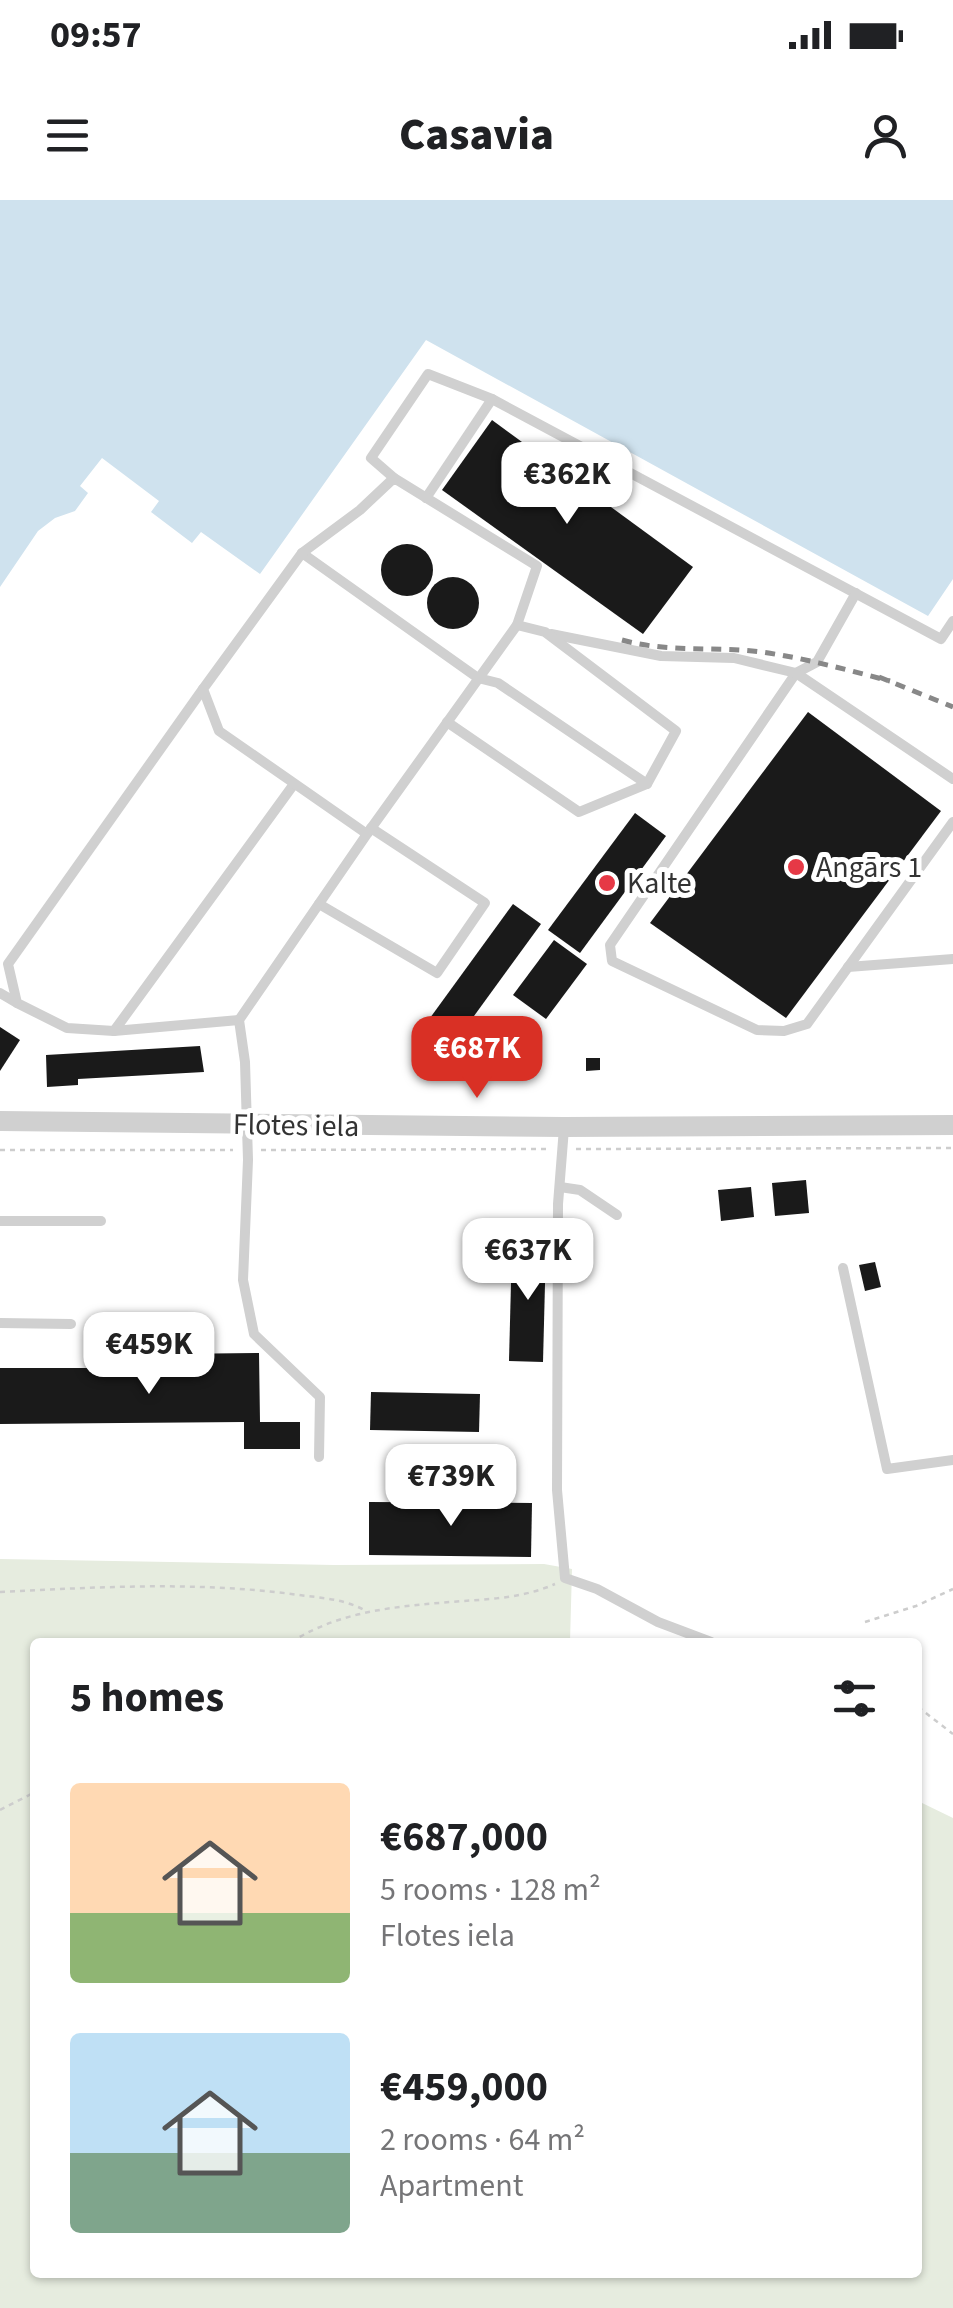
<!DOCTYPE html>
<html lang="en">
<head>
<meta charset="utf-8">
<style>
  :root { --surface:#fff; --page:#f6f6f6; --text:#202124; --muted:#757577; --accent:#d93025 }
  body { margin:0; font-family:"Source Sans 3",sans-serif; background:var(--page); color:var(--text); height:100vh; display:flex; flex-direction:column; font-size:38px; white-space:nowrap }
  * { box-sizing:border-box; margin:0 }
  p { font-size:32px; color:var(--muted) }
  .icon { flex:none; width:55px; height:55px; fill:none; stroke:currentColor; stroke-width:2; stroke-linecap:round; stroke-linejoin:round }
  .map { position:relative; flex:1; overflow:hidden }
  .panel { position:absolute; left:30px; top:1438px; width:892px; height:640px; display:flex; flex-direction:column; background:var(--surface); border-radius:10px; box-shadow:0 2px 8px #0004 }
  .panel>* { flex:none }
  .price { position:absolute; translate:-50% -85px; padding:0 22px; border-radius:20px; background:#fff; color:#222; font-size:32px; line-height:65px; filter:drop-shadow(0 2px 5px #0008) }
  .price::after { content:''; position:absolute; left:50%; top:60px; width:30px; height:22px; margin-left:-15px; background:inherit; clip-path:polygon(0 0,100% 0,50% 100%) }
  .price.active { background:var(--accent); color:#fff }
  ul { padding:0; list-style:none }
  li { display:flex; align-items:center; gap:30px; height:250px; padding:0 40px }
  li span { display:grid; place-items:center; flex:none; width:280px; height:200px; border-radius:10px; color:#555 }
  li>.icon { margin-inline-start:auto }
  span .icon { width:120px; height:120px; fill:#fffc; stroke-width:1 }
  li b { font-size:42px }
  h2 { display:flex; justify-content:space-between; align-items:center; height:120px; padding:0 40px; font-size:42px }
  .status { display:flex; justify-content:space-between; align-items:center; height:70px; padding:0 50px; background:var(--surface); direction:ltr }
  .status svg { height:28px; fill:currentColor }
  header { display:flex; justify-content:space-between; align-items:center; height:130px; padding:0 40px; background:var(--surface); font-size:45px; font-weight:800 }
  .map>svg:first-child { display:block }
  .green { fill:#e6ecdf }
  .water { fill:#cfe2ee }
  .building { fill:#1a1a1a }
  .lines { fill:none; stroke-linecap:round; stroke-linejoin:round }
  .path { stroke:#cdcdcd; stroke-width:2.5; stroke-dasharray:5 5; stroke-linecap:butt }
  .service { stroke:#d0d0d0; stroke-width:10 }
  .minor { stroke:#d0d0d0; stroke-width:20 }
  .rail { stroke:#888; stroke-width:5; stroke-dasharray:10 8; stroke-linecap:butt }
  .poi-dot { fill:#e63946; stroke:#fff; stroke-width:4 }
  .labels { text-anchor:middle; stroke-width:10; stroke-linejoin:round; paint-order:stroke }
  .poi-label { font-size:30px; fill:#333; stroke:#fff; text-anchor:start }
  .street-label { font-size:30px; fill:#333; stroke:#fff }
</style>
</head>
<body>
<div class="status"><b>09:57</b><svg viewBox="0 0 49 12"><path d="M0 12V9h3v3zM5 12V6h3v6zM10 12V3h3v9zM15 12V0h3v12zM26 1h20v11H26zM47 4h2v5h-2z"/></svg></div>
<header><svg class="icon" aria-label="menu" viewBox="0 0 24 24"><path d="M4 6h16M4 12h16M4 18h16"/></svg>Casavia<svg class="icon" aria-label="person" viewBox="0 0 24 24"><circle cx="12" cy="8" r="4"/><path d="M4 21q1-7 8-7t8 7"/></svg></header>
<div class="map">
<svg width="953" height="2108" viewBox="0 0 953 2108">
  <rect width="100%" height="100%" fill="#fff"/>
  <!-- green -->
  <polygon class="green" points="0,1359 334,1365 544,1364 572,1369 570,1442 35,1442 35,2072 918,2072 918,1601 953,1618 953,2108 0,2108"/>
  <!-- water -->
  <polygon class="water" points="0,0 953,0 953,379 928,416 426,140 260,374 201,332 192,343 151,312 159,301 102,258 80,286 88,293 75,311 55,318 38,331 0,387"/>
  <!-- building -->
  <g class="building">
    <polygon points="492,220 693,367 643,434 442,290"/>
    <circle cx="407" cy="370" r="26"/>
    <circle cx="453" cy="403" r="26"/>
    <polygon points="808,512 941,611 786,818 650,723"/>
    <polygon points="635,613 666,636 580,753 548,730"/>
    <polygon points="513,704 541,724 458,838 430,818"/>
    <polygon points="554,740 587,764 546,819 513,795"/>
    <polygon points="0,827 20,840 0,871"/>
    <polygon points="200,846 204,872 78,879 78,885 47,887 46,855"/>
    <polygon points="586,858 600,858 600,870 586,871"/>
    <polygon points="806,980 809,1013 775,1016 772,983"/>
    <polygon points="751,987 754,1017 721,1021 718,990"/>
    <polygon points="512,1044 546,1045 543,1162 509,1161"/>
    <polygon points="875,1062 881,1087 865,1091 859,1065"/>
    <polygon points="259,1153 260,1222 300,1222 300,1249 244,1249 244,1222 0,1224 0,1168 101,1168 101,1175 169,1175 169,1154"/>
    <polygon points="371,1192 480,1194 479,1232 370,1230"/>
    <polygon points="369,1302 532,1303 531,1357 369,1355"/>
  </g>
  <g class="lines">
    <!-- path -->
    <g class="path">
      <polyline points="576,949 953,948"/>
      <polyline points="0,950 233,950"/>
      <polyline points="261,950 548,949"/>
      <path d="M 0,1392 C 100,1387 199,1381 299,1395 C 322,1398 345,1399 366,1411"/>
      <polyline points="865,1422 916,1406 953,1389"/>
      <path d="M 291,1442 C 344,1409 402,1406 463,1401 C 494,1399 526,1397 555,1384"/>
      <polyline points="918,1507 953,1534"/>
      <polyline points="0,1610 35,1592"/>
    </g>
    <!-- service -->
    <g class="service">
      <polyline points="492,199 941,439 953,421"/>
      <polyline points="394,278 371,258 428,174 492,199 426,298"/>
      <polyline points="302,353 478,478 498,483 647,584"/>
      <polyline points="856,393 817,462 796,473 610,745 612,761 757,830 784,831 807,824 953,622"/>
      <polyline points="551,434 661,456 734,458 796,473 953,579"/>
      <polyline points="203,489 8,764 17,803 67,828 114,831 239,820"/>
      <polyline points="447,522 579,612 647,584 676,531 545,432 517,425"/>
      <polyline points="319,704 437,773 485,703 371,628"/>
      <polyline points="848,767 953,759"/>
      <polyline points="0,793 17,803"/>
      <polyline points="114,831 294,584"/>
      <polyline points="564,928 558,1004 557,1290 565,1378 597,1389 658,1422 711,1442"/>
      <polyline points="560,987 580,990 617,1015"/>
      <polyline points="0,1021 101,1021"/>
      <polyline points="843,1068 887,1269 953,1260"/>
      <polyline points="0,1123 71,1124"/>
      <polyline points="319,1257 320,1197 254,1134 243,1080 248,960 245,862 239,820 367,634 219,531 203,489 302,353 360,310 394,278 537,366 517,425 367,634"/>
    </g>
    <!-- minor -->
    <polyline class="minor" points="0,921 564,927 953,925"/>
    <!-- rail -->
    <g class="rail">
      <path d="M 622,440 C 668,453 714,446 761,452 C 805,458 847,470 890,481"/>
      <polyline points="879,477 953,507"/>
    </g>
  </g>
  <!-- markers -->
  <g class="poi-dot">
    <circle cx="796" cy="667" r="10"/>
    <circle cx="607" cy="683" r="10"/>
  </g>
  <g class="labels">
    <!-- poi labels -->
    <g class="poi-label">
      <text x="816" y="677">Angārs 1</text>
      <text x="627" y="693">Kalte</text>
    </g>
    <!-- street labels -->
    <g class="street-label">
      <text transform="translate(296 925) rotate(1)" y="10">Flotes iela</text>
    </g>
  </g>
</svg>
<b class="price" style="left:567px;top:327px">€362K</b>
<b class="price active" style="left:477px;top:901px">€687K</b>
<b class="price" style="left:528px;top:1103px">€637K</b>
<b class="price" style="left:149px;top:1197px">€459K</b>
<b class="price" style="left:451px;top:1329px">€739K</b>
<section class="panel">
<h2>5 homes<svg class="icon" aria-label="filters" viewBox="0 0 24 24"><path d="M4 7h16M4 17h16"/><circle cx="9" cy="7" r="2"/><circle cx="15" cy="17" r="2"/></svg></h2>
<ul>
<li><span style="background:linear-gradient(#ffd9b3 65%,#8fb573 0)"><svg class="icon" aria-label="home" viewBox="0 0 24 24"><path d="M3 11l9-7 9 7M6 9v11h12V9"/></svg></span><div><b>€687,000</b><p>5 rooms · 128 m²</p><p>Flotes iela</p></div></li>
<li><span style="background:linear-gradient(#bfe0f5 60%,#7fa58c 0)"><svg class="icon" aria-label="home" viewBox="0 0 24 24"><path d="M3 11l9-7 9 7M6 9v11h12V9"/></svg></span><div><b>€459,000</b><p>2 rooms · 64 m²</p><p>Apartment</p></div></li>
</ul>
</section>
</div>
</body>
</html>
